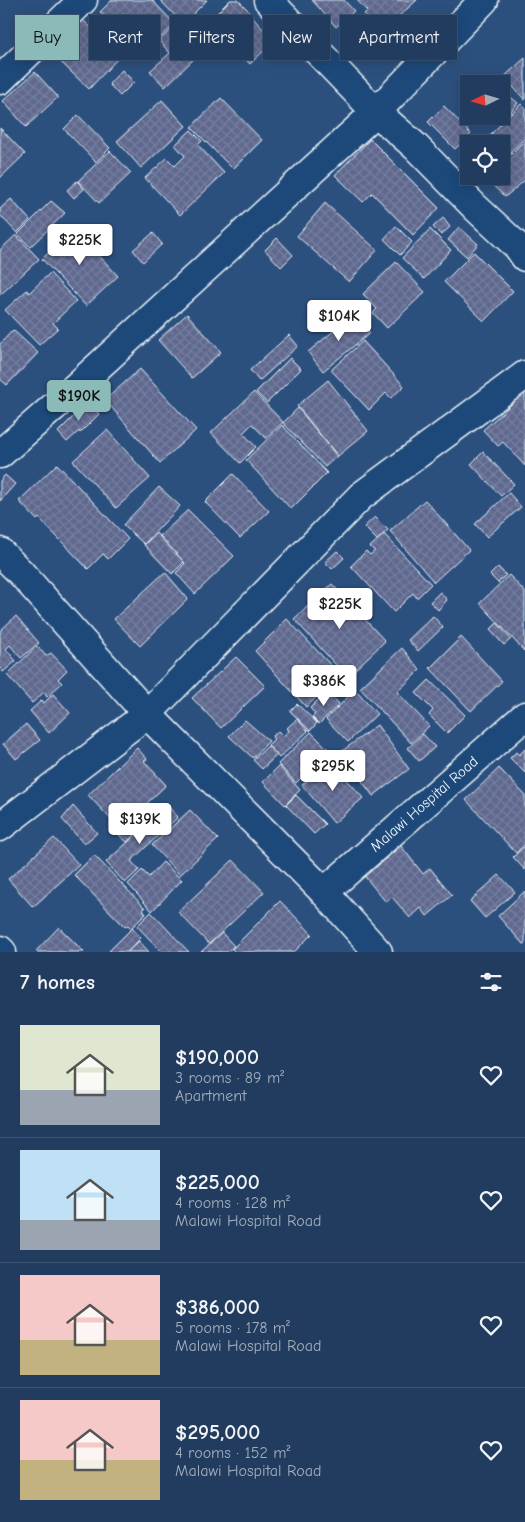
<!DOCTYPE html>
<html lang="en">
<head>
<meta charset="utf-8">
<style>
  :root { --surface:#213c5e; --page:#2d4767; --text:#f1f3f6; --muted:#a2adbc; --line:#3e5673; --accent:#8bbbb9 }
  body { margin:0; font-family:"Comic Neue",sans-serif; background:var(--page); color:var(--text); height:100vh; display:flex; flex-direction:column; font-size:19px; white-space:nowrap }
  * { box-sizing:border-box; margin:0 }
  p { font-size:16px; color:var(--muted) }
  .icon { flex:none; width:28px; height:28px; fill:none; stroke:currentColor; stroke-width:2; stroke-linecap:round; stroke-linejoin:round }
  .map { position:relative; height:952px; overflow:hidden }
  .side { display:flex; flex-direction:column; background:var(--surface); flex:1 }
  .side>* { flex:none }
  .guide { position:absolute; left:15px; top:15px; width:495px; height:45px; display:flex; gap:10px }
  .needle { width:32px; rotate:265deg }
  .fabs { position:absolute; left:460px; top:75px; display:grid; gap:10px }
  .fabs a { display:grid; place-items:center; width:50px; height:50px; border-radius:0px; background:var(--surface); box-shadow:0 2px 12px #0003,0 0 0 1px var(--line); font-size:25px }
  .price { position:absolute; translate:-50% -42px; padding:0 11px; border-radius:5px; background:#fff; color:#222; font-size:16px; line-height:32px; filter:drop-shadow(0 1px 2px #0008) }
  .price::after { content:''; position:absolute; left:50%; top:30px; width:15px; height:11px; margin-left:-8px; background:inherit; clip-path:polygon(0 0,100% 0,50% 100%) }
  .price.selected { background:var(--accent); color:#111 }
  ul { padding:0; list-style:none }
  li { display:flex; align-items:center; gap:15px; height:125px; padding:0 20px }
  li+li { border-top:1px solid var(--line) }
  li span { display:grid; place-items:center; flex:none; width:140px; height:100px; border-radius:0px; color:#555 }
  li>.icon { margin-inline-start:auto }
  span .icon { width:60px; height:60px; fill:#fffc; stroke-width:1 }
  li b { font-size:21px }
  h2 { display:flex; justify-content:space-between; align-items:center; height:60px; padding:0 20px; font-size:21px }
  .tag { padding:0 18px; border-radius:0px; background:var(--surface); box-shadow:0 2px 12px #0003,0 0 0 1px var(--line); font-size:18px; line-height:45px }
  .tag.selected { background:var(--accent); color:#111 }
  .map>svg:first-child { display:block }
  .building { fill:url(#building-cross-hatch); stroke:#e8f1f8 }
  .lines { fill:none; stroke-linecap:round; stroke-linejoin:round }
  .street-casing { stroke:#e8f1f8; stroke-width:31 }
  .street { stroke:#1f4a7a; stroke-width:28 }
  .labels { text-anchor:middle; stroke-width:4.5; stroke-linejoin:round; paint-order:stroke }
  .street-label { font-size:15px; fill:#e8f1f8; stroke:#1f4a7a }
</style>
</head>
<body>
<div class="map">
<svg width="525" height="952" viewBox="0 0 525 952">
  <defs>
    <pattern id="building-cross-hatch" width="8" height="8" patternUnits="userSpaceOnUse" patternTransform="scale(1.25)"><rect width="8" height="8" fill="#5f688e"/><path d="M0 0l8 8M0 8l8-8" fill="none" stroke="#767e9f"/></pattern>
  </defs>
  <rect width="100%" height="100%" fill="#2c507e"/>
  <filter id="ink" filterUnits="userSpaceOnUse"><feTurbulence type="fractalNoise" baseFrequency=".02" numOctaves="2"/><feDisplacementMap in="SourceGraphic" scale="10" xChannelSelector="R" yChannelSelector="G"/><feConvolveMatrix kernelMatrix="1 2 1 2 8 2 1 2 1" color-interpolation-filters="sRGB"/></filter>
  <g filter="url(#ink)">
    <!-- building -->
    <g class="building">
      <polygon points="112,0 152,0 175,24 161,37 157,33 138,51 100,12"/>
      <polygon points="160,0 207,0 183,24"/>
      <polygon points="230,0 238,0 249,11 218,42 203,27"/>
      <polygon points="312,0 344,0 354,11 336,27"/>
      <polygon points="357,0 417,0 380,33 364,14 367,11"/>
      <polygon points="78,15 120,56 89,89 46,48"/>
      <polygon points="252,17 274,41 250,64 227,40"/>
      <polygon points="190,22 201,33 192,42 181,31"/>
      <polygon points="174,27 199,54 165,87 150,71 170,53 159,41"/>
      <polygon points="378,31 385,37 372,49 366,43"/>
      <polygon points="525,58 525,100 504,77"/>
      <polygon points="122,70 134,82 120,96 109,84"/>
      <polygon points="35,72 58,97 26,127 3,101"/>
      <polygon points="507,94 518,103 509,114 501,107 501,101"/>
      <polygon points="221,98 262,140 233,169 191,127"/>
      <polygon points="162,100 186,126 141,168 117,141"/>
      <polygon points="521,104 525,108 525,138 501,161 501,144 481,144"/>
      <polygon points="444,106 471,134 455,149 428,122"/>
      <polygon points="78,115 110,148 96,162 64,129"/>
      <polygon points="0,128 25,154 0,178"/>
      <polygon points="191,130 202,141 198,145 224,173 180,215 145,178 167,158 175,166 185,156 175,145"/>
      <polygon points="370,139 439,208 413,235 372,193 363,202 335,175"/>
      <polygon points="525,140 525,180 505,197 486,179 489,176 501,176 501,164"/>
      <polygon points="110,151 131,173 99,203 78,181"/>
      <polygon points="77,181 84,189 74,198 67,190"/>
      <polygon points="11,199 30,220 17,233 0,215 0,209"/>
      <polygon points="51,201 65,213 30,247 18,234"/>
      <polygon points="325,203 377,250 349,282 297,236"/>
      <polygon points="443,218 450,227 441,235 433,227"/>
      <polygon points="71,225 118,276 86,306 42,259 60,242 56,238"/>
      <polygon points="396,226 412,242 400,255 384,239"/>
      <polygon points="459,227 478,244 467,257 448,240"/>
      <polygon points="430,229 451,250 424,279 402,258"/>
      <polygon points="153,233 162,244 143,262 133,250"/>
      <polygon points="16,235 39,259 0,295 0,250"/>
      <polygon points="277,238 293,255 281,267 265,250"/>
      <polygon points="474,252 513,291 484,321 444,282"/>
      <polygon points="396,262 425,292 387,328 373,313 377,309 363,294"/>
      <polygon points="50,273 76,301 53,323 58,328 39,345 5,310 27,290 29,293"/>
      <polygon points="187,314 221,352 192,378 158,340"/>
      <polygon points="354,314 370,333 323,371 308,352"/>
      <polygon points="13,330 38,353 7,385 0,379 0,344"/>
      <polygon points="289,335 298,346 259,381 250,370"/>
      <polygon points="363,341 404,386 391,398 386,393 369,410 331,370"/>
      <polygon points="290,358 301,369 267,403 256,392"/>
      <polygon points="140,369 196,430 160,463 105,400"/>
      <polygon points="328,380 368,431 338,456 297,406"/>
      <polygon points="254,392 283,422 266,438 252,424 243,433 256,447 240,463 211,433"/>
      <polygon points="525,392 525,466 503,442 498,446 483,430"/>
      <polygon points="88,402 99,414 80,433 79,431 67,442 58,432"/>
      <polygon points="298,408 337,456 325,467 283,423"/>
      <polygon points="282,425 327,473 291,509 246,460"/>
      <polygon points="107,430 150,478 116,508 73,461"/>
      <polygon points="483,452 514,484 501,496 471,464"/>
      <polygon points="57,464 128,539 108,559 103,554 88,569 39,518 37,520 19,501"/>
      <polygon points="233,474 269,511 240,538 205,502"/>
      <polygon points="5,475 15,484 0,501 0,481"/>
      <polygon points="159,487 180,506 144,544 123,525"/>
      <polygon points="509,493 521,507 487,537 475,524"/>
      <polygon points="425,500 469,550 434,582 390,531"/>
      <polygon points="188,510 234,556 195,594 176,573 185,563 160,536"/>
      <polygon points="375,517 388,530 377,540 364,527"/>
      <polygon points="156,533 184,562 172,574 144,545"/>
      <polygon points="384,534 431,584 417,598 413,593 394,612 351,566 366,551 370,555 375,551 370,547"/>
      <polygon points="337,551 344,558 332,569 325,562"/>
      <polygon points="498,567 506,575 498,583 490,575"/>
      <polygon points="165,572 188,599 140,646 114,619"/>
      <polygon points="509,575 525,592 525,652 480,603"/>
      <polygon points="332,584 385,641 347,677 294,619"/>
      <polygon points="440,592 447,600 438,610 430,602"/>
      <polygon points="16,616 39,643 21,658 10,645 6,649 16,661 3,672 0,668 0,631"/>
      <polygon points="433,616 443,627 418,651 408,640"/>
      <polygon points="287,619 340,675 306,707 255,651"/>
      <polygon points="497,623 511,639 504,645 490,630"/>
      <polygon points="461,637 502,681 471,711 430,668"/>
      <polygon points="37,646 46,656 51,653 67,670 58,679 62,683 47,697 44,692 32,703 7,675"/>
      <polygon points="402,648 420,670 397,692 429,726 411,743 360,688"/>
      <polygon points="236,657 265,686 221,728 192,698"/>
      <polygon points="429,680 465,715 447,733 429,715 433,710 416,693"/>
      <polygon points="355,690 377,714 348,742 326,719"/>
      <polygon points="327,691 339,704 319,724 312,717 315,714 310,708"/>
      <polygon points="53,694 70,713 49,733 30,711 42,700 44,703"/>
      <polygon points="297,704 317,723 310,731 290,711"/>
      <polygon points="297,719 308,731 279,758 268,745 274,739 272,737 278,731 283,736 289,731 287,728"/>
      <polygon points="245,720 269,741 253,758 229,736"/>
      <polygon points="26,724 40,740 16,759 3,744"/>
      <polygon points="377,725 409,769 373,796 341,752"/>
      <polygon points="311,732 329,750 296,783 278,764"/>
      <polygon points="423,734 435,747 419,761 408,748"/>
      <polygon points="268,746 277,755 262,769 253,760"/>
      <polygon points="137,748 147,759 144,761 166,785 120,829 88,795"/>
      <polygon points="525,749 525,773 510,758 516,752 519,755"/>
      <polygon points="331,761 363,798 334,823 302,785"/>
      <polygon points="279,766 300,790 285,805 263,782"/>
      <polygon points="499,768 525,795 525,844 516,853 466,800"/>
      <polygon points="296,795 325,824 314,834 286,805"/>
      <polygon points="73,806 97,833 84,844 62,819"/>
      <polygon points="168,806 178,817 131,861 139,870 125,883 106,862"/>
      <polygon points="144,807 151,815 136,830 129,822"/>
      <polygon points="190,810 218,839 180,875 152,845"/>
      <polygon points="128,826 135,834 127,842 119,835"/>
      <polygon points="54,838 79,865 33,907 8,879"/>
      <polygon points="401,846 423,874 430,868 452,895 427,916 421,908 410,918 392,897 386,902 361,872 371,863 375,868"/>
      <polygon points="525,846 525,870 513,857"/>
      <polygon points="94,855 145,908 143,910 146,914 131,928 128,925 125,927 74,875"/>
      <polygon points="233,860 264,892 209,944 178,912"/>
      <polygon points="163,862 182,880 152,911 128,884 142,870 149,877"/>
      <polygon points="499,875 515,892 485,918 470,901"/>
      <polygon points="525,891 525,943 523,944 498,916"/>
      <polygon points="280,901 312,934 294,952 235,952 232,949"/>
      <polygon points="151,912 189,952 162,952 137,926"/>
      <polygon points="59,927 84,952 37,952 36,951"/>
      <polygon points="132,928 141,938 127,952 110,952 109,951"/>
      <polygon points="222,933 234,946 227,952 201,952"/>
      <polygon points="139,941 149,952 127,952"/>
    </g>
    <g class="lines">
      <!-- street casing -->
      <g class="street-casing">
        <g id="street">
          <polyline points="268,0 376,112 415,146 476,208 518,247 525,257"/>
          <polyline points="0,80 83,0"/>
          <polyline points="0,454 66,396 376,112 484,0"/>
          <polyline points="0,552 21,573 147,714 324,892 378,952"/>
          <polyline points="0,827 147,714 361,496 525,375"/>
          <polyline points="324,892 525,716"/>
          <polyline points="0,950 2,952"/>
        </g>
      </g>
      <!-- street -->
      <use href="#street" class="street"/>
    </g>
  </g>
  <g class="labels">
    <!-- street labels -->
    <g class="street-label">
      <text transform="translate(424 804) rotate(-41)" y="5">Malawi Hospital Road</text>
    </g>
  </g>
</svg>
<div class="fabs">
<a><svg class="needle" viewBox="-14 -14 28 28"><path d="M0-13l5 13h-10z" fill="#e53935"/><path d="M0 13l5-13h-10z" fill="#a2adbc"/></svg></a>
<a><svg class="icon" aria-label="locate" viewBox="0 0 24 24"><circle cx="12" cy="12" r="6"/><path d="M12 2v4M12 18v4M2 12h4M18 12h4"/></svg></a>
</div>
<b class="price" style="left:80px;top:266px">$225K</b>
<b class="price" style="left:339px;top:342px">$104K</b>
<b class="price selected" style="left:79px;top:422px">$190K</b>
<b class="price" style="left:340px;top:630px">$225K</b>
<b class="price" style="left:324px;top:707px">$386K</b>
<b class="price" style="left:333px;top:792px">$295K</b>
<b class="price" style="left:140px;top:845px">$139K</b>
<div class="guide">
<a class="tag selected">Buy</a>
<a class="tag">Rent</a>
<a class="tag">Filters</a>
<a class="tag">New</a>
<a class="tag">Apartment</a>
</div>
</div>
<section class="side">
<h2>7 homes<svg class="icon" aria-label="filters" viewBox="0 0 24 24"><path d="M4 7h16M4 17h16"/><circle cx="9" cy="7" r="2"/><circle cx="15" cy="17" r="2"/></svg></h2>
<ul>
<li><span style="background:linear-gradient(#dfe7d0 65%,#9aa5b1 0)"><svg class="icon" aria-label="home" viewBox="0 0 24 24"><path d="M3 11l9-7 9 7M6 9v11h12V9"/></svg></span><div><b>$190,000</b><p>3 rooms · 89 m²</p><p>Apartment</p></div><svg class="icon" aria-label="heart" viewBox="0 0 24 24"><path d="M12 20l-8-8c-3-5 5-10 8-4 3-6 11-1 8 4z"/></svg></li>
<li><span style="background:linear-gradient(#bfe0f5 70%,#9aa5b1 0)"><svg class="icon" aria-label="home" viewBox="0 0 24 24"><path d="M3 11l9-7 9 7M6 9v11h12V9"/></svg></span><div><b>$225,000</b><p>4 rooms · 128 m²</p><p>Malawi Hospital Road</p></div><svg class="icon" aria-label="heart" viewBox="0 0 24 24"><path d="M12 20l-8-8c-3-5 5-10 8-4 3-6 11-1 8 4z"/></svg></li>
<li><span style="background:linear-gradient(#f6c9c9 65%,#c2b280 0)"><svg class="icon" aria-label="home" viewBox="0 0 24 24"><path d="M3 11l9-7 9 7M6 9v11h12V9"/></svg></span><div><b>$386,000</b><p>5 rooms · 178 m²</p><p>Malawi Hospital Road</p></div><svg class="icon" aria-label="heart" viewBox="0 0 24 24"><path d="M12 20l-8-8c-3-5 5-10 8-4 3-6 11-1 8 4z"/></svg></li>
<li><span style="background:linear-gradient(#f6c9c9 60%,#c2b280 0)"><svg class="icon" aria-label="home" viewBox="0 0 24 24"><path d="M3 11l9-7 9 7M6 9v11h12V9"/></svg></span><div><b>$295,000</b><p>4 rooms · 152 m²</p><p>Malawi Hospital Road</p></div><svg class="icon" aria-label="heart" viewBox="0 0 24 24"><path d="M12 20l-8-8c-3-5 5-10 8-4 3-6 11-1 8 4z"/></svg></li>
</ul>
</section>
</body>
</html>
